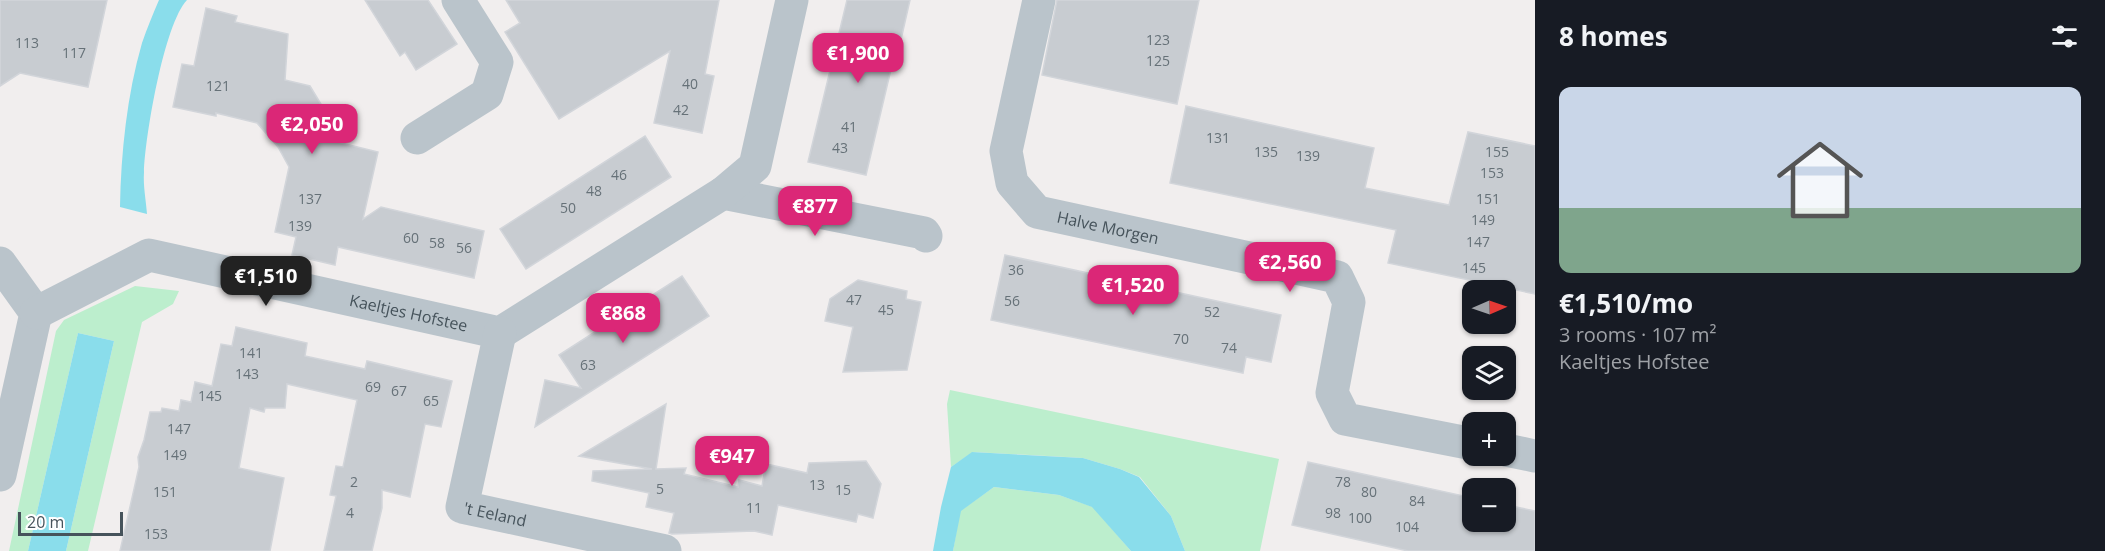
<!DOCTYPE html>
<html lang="en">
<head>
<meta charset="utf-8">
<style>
  :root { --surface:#171b24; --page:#20242c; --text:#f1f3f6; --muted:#9ea1a6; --line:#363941; --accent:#db2777 }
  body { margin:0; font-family:"Open Sans",sans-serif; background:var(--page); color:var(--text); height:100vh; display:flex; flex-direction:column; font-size:22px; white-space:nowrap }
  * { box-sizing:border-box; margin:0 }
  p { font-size:20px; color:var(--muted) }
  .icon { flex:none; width:33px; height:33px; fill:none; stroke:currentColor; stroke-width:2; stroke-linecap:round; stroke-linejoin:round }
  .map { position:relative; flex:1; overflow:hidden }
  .sheet { display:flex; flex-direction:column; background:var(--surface); width:570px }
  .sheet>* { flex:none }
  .needle { width:39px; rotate:88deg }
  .buttons { position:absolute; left:1462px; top:280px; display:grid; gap:12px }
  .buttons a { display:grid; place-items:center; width:54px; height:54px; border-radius:12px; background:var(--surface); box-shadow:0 2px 4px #0004; font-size:30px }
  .scale { position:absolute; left:18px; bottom:15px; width:105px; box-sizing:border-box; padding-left:6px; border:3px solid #46535b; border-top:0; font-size:16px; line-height:21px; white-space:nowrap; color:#46535b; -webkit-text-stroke:4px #fff; paint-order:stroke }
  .price { position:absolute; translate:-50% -51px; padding:0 14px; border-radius:12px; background:var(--accent); color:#fff; font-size:20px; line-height:39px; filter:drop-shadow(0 2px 3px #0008) }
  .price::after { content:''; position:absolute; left:50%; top:36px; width:18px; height:14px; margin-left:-9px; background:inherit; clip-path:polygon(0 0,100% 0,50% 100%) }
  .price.active { background:#222; color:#fff }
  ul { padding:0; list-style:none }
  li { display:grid; align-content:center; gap:12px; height:318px; padding:0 24px }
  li+li { border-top:2px solid var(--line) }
  li span { display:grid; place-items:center; height:186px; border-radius:12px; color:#555 }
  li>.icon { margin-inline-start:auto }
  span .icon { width:108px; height:108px; fill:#fffc; stroke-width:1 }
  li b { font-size:26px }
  h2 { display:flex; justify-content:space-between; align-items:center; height:72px; padding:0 24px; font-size:26px }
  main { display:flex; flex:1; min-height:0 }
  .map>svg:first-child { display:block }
  .green { fill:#bceecd }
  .water { fill:#8addeb }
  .building { fill:#c8ccd1; stroke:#d2d5da; stroke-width:1.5 }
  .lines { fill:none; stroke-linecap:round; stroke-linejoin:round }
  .minor { stroke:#bac4cb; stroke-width:33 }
  .labels { text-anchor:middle; stroke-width:6; stroke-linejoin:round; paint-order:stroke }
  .number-label { font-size:14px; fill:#667178 }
  .street-label { font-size:16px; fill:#46535b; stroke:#fff }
</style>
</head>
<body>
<main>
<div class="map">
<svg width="1535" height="551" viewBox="0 0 1535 551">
  <rect width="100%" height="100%" fill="#f1eeee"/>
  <!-- green -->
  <g class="green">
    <polygon points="135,286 179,291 173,304 142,322 88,551 66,551 114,341 78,333 28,551 9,551 56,331 64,320"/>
    <polygon points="950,390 1279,459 1260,551 1185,551 1171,516 1140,477 1120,469 1083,458 973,452 951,467 947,404"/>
    <polygon points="994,487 1059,495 1093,507 1131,551 953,551 960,511"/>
  </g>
  <!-- water -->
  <g class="water">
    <path d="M 159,0 L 187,0 C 164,24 145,137 144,172 C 143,186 146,200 147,214 L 120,207 C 121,152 127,95 142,43 C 147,28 153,14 159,0 Z"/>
    <polygon points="78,333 114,341 66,551 28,551"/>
    <polygon points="972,452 1083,458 1120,469 1139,477 1171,516 1185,551 1131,551 1092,507 1059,495 994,487 961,511 953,551 933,551 941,507 951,467"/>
  </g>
  <!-- building -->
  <g class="building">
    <polygon points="0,0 107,0 88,87 20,73 0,86"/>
    <polygon points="365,0 428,0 457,44 416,70 405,52 400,56"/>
    <polygon points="506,0 719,0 705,74 714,76 702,133 654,123 670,51 559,119 505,32 520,23"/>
    <polygon points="847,0 910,0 895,66 892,65 866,175 808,162"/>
    <polygon points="1057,0 1199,0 1177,104 1042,75"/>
    <polygon points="206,8 237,16 235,22 288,34 285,80 310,86 333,124 313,136 378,152 363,219 381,207 484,231 474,278 338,247 335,265 292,255 296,237 275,232 289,167 278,147 257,123 216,113 216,116 173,107 182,64 194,66"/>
    <polygon points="1186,106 1374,148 1365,188 1449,205 1468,132 1535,146 1535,294 1388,263 1396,230 1170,183"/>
    <polygon points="645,136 671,177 526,269 500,229"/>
    <polygon points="1005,255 1281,315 1271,362 1246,357 1243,373 991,320"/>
    <polygon points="682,276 709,316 535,427 545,380 581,388 559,355"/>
    <polygon points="858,280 907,291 906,299 921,302 907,370 843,372 853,327 825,321 830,299"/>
    <polygon points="236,327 307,343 305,356 365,369 367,361 452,381 441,427 425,424 410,497 382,490 382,508 372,551 324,551 336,496 330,495 336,466 343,467 357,400 287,384 285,408 265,408 264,412 250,408 239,468 284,478 270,551 120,551 139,467 138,457 144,440 150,412 161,412 162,408 179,411 181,400 191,402 195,382 212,386 221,344 232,346"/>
    <polygon points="666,404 656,469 686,468 684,474 738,487 739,480 762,486 766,464 807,473 809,463 866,461 881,484 873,518 858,514 856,522 778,505 772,535 754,531 672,534 669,533 674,513 646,507 649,493 592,481 593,471 652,469 579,456"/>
    <polygon points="1308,462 1473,498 1473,522 1506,522 1506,505 1535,511 1535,551 1408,551 1292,525"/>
  </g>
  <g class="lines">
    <!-- minor -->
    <g class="minor">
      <path id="s1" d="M 1039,0 L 1006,151 L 1012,183 L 1037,212 L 1337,277 L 1349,302 L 1332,393 L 1345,419 L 1473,444"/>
      <polyline points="417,138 487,94 497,62 458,0"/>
      <polyline points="723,193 924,233 926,236"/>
      <polyline points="0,263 36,313 0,475"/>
      <path id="s2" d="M 36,313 L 149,255 L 500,333 L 723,193 L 755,166 L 792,0"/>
      <path id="s3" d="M 500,333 L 462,507 L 665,551"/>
      <polyline points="1506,450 1535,456"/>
    </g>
  </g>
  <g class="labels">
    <!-- number labels -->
    <g class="number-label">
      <text x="1158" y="45">123</text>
      <text x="27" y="48">113</text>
      <text x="74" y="58">117</text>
      <text x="1158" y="66">125</text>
      <text x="690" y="89">40</text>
      <text x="218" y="91">121</text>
      <text x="681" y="115">42</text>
      <text x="849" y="132">41</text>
      <text x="1218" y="143">131</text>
      <text x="840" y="153">43</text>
      <text x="1266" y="157">135</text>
      <text x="1497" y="157">155</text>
      <text x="1308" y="161">139</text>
      <text x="1492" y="178">153</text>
      <text x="619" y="180">46</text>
      <text x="594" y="196">48</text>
      <text x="310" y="204">137</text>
      <text x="1488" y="204">151</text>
      <text x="568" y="213">50</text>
      <text x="1483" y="225">149</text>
      <text x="300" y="231">139</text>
      <text x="411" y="243">60</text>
      <text x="1478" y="247">147</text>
      <text x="437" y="248">58</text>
      <text x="464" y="253">56</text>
      <text x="1474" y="273">145</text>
      <text x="1016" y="275">36</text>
      <text x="854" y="305">47</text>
      <text x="1012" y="306">56</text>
      <text x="886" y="315">45</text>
      <text x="1212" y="317">52</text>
      <text x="1181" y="344">70</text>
      <text x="1229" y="353">74</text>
      <text x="251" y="358">141</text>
      <text x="588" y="370">63</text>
      <text x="247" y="379">143</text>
      <text x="373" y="392">69</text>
      <text x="399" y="396">67</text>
      <text x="210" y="401">145</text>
      <text x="431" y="406">65</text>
      <text x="179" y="434">147</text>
      <text x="175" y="460">149</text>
      <text x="354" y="487">2</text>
      <text x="1343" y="487">78</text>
      <text x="817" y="490">13</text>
      <text x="660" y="494">5</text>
      <text x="843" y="495">15</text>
      <text x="165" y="497">151</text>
      <text x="1369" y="497">80</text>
      <text x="1417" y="506">84</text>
      <text x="754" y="513">11</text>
      <text x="350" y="518">4</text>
      <text x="1333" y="518">98</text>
      <text x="1360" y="523">100</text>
      <text x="1407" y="532">104</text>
      <text x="156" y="539">153</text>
    </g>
    <!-- street labels -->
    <g class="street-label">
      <text dy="6" stroke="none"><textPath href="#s1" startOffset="298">Halve Morgen</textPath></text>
      <text dy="6" stroke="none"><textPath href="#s2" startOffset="393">Kaeltjes Hofstee</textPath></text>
      <text dy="6" stroke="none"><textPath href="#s3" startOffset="212">'t Eeland</textPath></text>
    </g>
  </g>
</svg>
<div class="buttons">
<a><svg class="needle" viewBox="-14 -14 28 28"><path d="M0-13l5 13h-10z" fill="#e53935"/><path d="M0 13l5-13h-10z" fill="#9ea1a6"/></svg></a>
<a><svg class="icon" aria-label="layers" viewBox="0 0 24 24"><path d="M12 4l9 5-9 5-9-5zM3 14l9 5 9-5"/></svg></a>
<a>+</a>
<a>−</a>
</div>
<div class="scale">20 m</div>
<b class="price" style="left:858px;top:84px">€1,900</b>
<b class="price" style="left:312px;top:155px">€2,050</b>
<b class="price" style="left:815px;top:237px">€877</b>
<b class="price" style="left:1290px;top:293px">€2,560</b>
<b class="price active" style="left:266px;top:307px">€1,510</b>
<b class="price" style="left:1133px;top:316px">€1,520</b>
<b class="price" style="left:623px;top:344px">€868</b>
<b class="price" style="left:732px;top:487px">€947</b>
</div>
<section class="sheet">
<h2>8 homes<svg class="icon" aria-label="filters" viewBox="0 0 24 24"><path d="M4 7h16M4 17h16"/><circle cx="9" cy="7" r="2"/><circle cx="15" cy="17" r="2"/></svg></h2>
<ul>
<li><span style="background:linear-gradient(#c9d6e8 65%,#7fa58c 0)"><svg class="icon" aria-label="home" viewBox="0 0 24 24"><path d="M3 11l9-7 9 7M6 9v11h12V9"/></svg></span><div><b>€1,510/mo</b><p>3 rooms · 107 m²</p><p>Kaeltjes Hofstee</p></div></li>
</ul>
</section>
</main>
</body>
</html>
